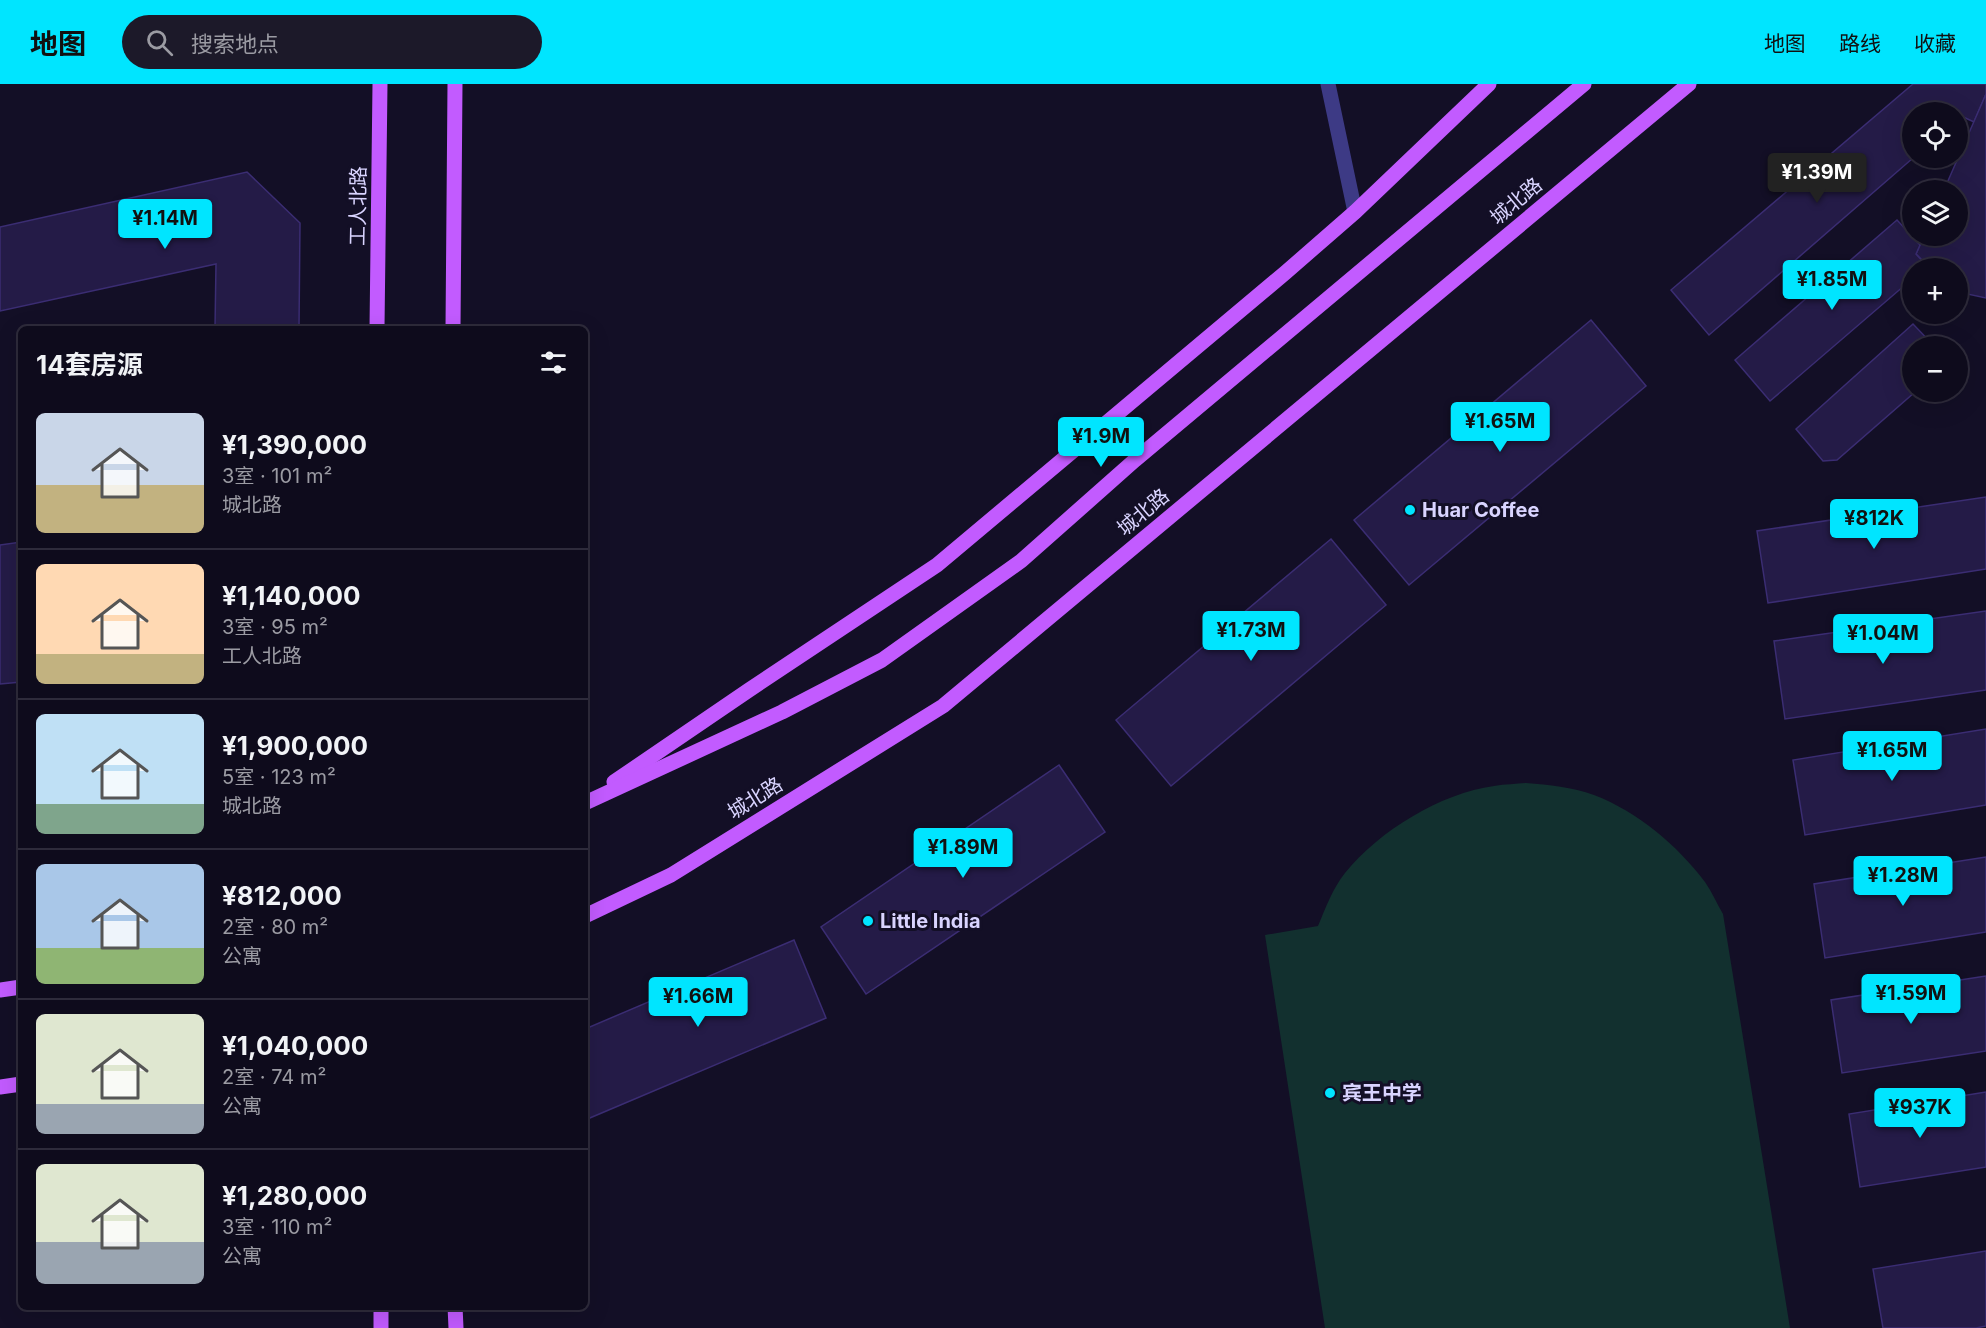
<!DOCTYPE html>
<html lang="zh">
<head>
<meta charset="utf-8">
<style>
  :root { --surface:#0e0b1c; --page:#1c1929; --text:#f1f3f6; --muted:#9b9ba3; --line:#2e2b3b; --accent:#00e5ff }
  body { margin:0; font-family:Inter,"Noto Sans SC",sans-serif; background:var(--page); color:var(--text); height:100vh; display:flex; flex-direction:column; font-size:22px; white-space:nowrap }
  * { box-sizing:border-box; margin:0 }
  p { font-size:20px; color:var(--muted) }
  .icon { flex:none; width:33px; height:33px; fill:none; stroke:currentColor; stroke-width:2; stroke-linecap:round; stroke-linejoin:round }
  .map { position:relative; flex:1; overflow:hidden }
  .panel { position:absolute; left:18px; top:242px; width:570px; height:984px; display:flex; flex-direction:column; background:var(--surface); border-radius:9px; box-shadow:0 6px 24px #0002,0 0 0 2px var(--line) }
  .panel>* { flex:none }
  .fabs { position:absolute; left:1902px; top:18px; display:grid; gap:12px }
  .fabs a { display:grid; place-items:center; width:66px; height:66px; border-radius:50%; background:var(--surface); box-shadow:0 6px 24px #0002,0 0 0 2px var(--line); font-size:30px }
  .price { position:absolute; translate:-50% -51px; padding:0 14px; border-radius:6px; background:var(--accent); color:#111; font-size:20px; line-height:39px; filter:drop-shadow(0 2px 3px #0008) }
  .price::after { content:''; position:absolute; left:50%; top:36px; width:18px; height:14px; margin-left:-9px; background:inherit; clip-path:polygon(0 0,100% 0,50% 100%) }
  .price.active { background:#222; color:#fff }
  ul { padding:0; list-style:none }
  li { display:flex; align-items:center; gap:18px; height:150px; padding:0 18px }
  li+li { border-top:2px solid var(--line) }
  li span { display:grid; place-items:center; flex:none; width:168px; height:120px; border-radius:9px; color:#555 }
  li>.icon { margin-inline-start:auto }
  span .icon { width:72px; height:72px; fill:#fffc; stroke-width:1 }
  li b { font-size:26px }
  h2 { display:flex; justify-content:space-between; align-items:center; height:72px; padding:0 18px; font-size:26px }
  header { display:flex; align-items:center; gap:36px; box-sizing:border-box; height:84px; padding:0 30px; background:var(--accent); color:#111 }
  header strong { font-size:28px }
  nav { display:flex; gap:33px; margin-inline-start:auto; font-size:21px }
  .search { width:420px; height:54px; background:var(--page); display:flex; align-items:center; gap:15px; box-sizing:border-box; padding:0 21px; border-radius:33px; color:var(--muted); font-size:22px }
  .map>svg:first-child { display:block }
  .green { fill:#12302f }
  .building { fill:#241b47; stroke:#3b2d73; stroke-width:1.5 }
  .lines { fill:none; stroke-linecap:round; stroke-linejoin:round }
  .minor { stroke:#3d3a85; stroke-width:15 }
  .major { stroke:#c25bff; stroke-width:15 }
  .poi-dot { fill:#00e5ff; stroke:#130f26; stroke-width:2 }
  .labels { text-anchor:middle; stroke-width:6; stroke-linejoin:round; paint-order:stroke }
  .street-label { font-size:20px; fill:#d9d4ff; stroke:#130f26 }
  .poi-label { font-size:20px; font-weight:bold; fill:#d9d4ff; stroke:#130f26; text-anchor:start }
</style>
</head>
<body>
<header>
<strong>地图</strong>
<div class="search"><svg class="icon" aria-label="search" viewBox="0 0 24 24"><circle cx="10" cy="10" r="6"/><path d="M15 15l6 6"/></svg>搜索地点</div>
<nav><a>地图</a><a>路线</a><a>收藏</a></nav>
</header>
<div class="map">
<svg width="1986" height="1244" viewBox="0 0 1986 1244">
  <rect width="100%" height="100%" fill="#130f26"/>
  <!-- green -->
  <path class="green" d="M 1526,699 C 1549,701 1572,703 1594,711 C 1638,728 1677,761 1705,798 C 1712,808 1717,820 1723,830 L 1790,1244 L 1325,1244 L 1265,851 L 1318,842 C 1326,823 1333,804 1345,789 C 1379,747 1441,709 1494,702 C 1505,700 1516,700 1526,699 Z"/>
  <!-- building -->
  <g class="building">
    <polygon points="1913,0 1986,0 1986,10 1974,38 1961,32 1958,35 1958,28 1912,28 1913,74 1709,251 1671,206"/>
    <polygon points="1986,10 1986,214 1958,208 1958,184 1930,184 1916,170 1924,152 1958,152 1958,106 1944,106"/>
    <polygon points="247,88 300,139 299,244 215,244 216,180 0,227 0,143"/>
    <polygon points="1897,136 1920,161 1916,170 1927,182 1924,184 1912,184 1912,195 1770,317 1735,276"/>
    <polygon points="1591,236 1646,302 1409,501 1354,436"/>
    <polygon points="1913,240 1934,262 1912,262 1912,308 1915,308 1837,376 1823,377 1796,345"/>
    <polygon points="1986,413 1986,485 1768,519 1757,447"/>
    <polygon points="1331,455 1386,521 1171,702 1116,636"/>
    <polygon points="21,458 21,598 0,600 0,461"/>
    <polygon points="1986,527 1986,606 1785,635 1774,557"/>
    <polygon points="1986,645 1986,721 1805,751 1793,676"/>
    <polygon points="1059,681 1105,748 866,910 821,843"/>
    <polygon points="1986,773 1986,848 1825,874 1814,800"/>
    <polygon points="794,856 826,934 585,1036 585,945"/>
    <polygon points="1986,892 1986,967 1842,989 1831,916"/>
    <polygon points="1986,1008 1986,1083 1860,1103 1849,1030"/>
    <polygon points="1986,1167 1986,1242 1976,1244 1883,1244 1873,1185"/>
  </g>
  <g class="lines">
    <!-- minor -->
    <polyline class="minor" points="1328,0 1355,128"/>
    <!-- major -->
    <g class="major">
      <polyline points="377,244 380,0"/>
      <polyline points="453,244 455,0"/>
      <polyline points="614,698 749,606 937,481 1285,189 1355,128 1489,0"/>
      <polyline points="585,719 782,628 882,576 1021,477 1135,376 1584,0"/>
      <polyline points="585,832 671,791 943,622 1689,0"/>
      <polyline points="0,906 21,903"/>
      <polyline points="0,1003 21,1000"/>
      <polyline points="381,1222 381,1244"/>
      <polyline points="455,1222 456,1244"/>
    </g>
  </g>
  <!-- markers -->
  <g class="poi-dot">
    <circle cx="1410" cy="426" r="6"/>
    <circle cx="868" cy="837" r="6"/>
    <circle cx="1330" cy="1009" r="6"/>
  </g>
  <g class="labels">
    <!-- street labels -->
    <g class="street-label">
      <text transform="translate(1516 117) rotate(-40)" y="7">城北路</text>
      <text transform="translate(358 122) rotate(-89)" y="7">工人北路</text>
      <text transform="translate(1143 428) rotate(-40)" y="7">城北路</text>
      <text transform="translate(755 714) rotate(-32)" y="7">城北路</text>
    </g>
    <!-- poi labels -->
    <g class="poi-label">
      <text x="1422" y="433">Huar Coffee</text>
      <text x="880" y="844">Little India</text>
      <text x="1342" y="1016">宾王中学</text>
    </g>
  </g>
</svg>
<div class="fabs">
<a><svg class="icon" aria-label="locate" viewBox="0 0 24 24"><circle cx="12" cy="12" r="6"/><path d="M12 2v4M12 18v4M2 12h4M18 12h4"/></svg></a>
<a><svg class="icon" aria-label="layers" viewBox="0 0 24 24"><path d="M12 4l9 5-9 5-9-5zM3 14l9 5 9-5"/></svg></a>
<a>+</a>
<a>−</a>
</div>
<b class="price active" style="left:1817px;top:120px">¥1.39M</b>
<b class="price" style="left:165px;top:166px">¥1.14M</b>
<b class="price" style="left:1832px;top:227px">¥1.85M</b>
<b class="price" style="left:1500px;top:369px">¥1.65M</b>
<b class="price" style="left:1101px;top:384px">¥1.9M</b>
<b class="price" style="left:1874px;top:466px">¥812K</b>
<b class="price" style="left:1251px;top:578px">¥1.73M</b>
<b class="price" style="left:1883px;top:581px">¥1.04M</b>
<b class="price" style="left:1892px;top:698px">¥1.65M</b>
<b class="price" style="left:963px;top:795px">¥1.89M</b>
<b class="price" style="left:1903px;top:823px">¥1.28M</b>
<b class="price" style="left:1911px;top:941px">¥1.59M</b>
<b class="price" style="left:698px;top:944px">¥1.66M</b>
<b class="price" style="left:1920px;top:1055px">¥937K</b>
<section class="panel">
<h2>14套房源<svg class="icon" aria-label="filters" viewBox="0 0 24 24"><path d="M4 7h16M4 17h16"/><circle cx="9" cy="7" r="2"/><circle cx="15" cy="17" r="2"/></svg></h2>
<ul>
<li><span style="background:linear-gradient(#c9d6e8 60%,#c2b280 0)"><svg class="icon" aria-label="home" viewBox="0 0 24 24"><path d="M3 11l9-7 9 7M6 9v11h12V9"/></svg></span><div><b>¥1,390,000</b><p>3室 · 101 m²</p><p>城北路</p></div></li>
<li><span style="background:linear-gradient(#ffd9b3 75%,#c2b280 0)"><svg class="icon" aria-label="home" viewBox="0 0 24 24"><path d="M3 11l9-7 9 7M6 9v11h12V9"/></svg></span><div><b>¥1,140,000</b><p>3室 · 95 m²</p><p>工人北路</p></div></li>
<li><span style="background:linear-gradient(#bfe0f5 75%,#7fa58c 0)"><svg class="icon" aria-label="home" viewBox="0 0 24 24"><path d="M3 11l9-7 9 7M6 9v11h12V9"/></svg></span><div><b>¥1,900,000</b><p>5室 · 123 m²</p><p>城北路</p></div></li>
<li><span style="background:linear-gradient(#a9c7e8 70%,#8fb573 0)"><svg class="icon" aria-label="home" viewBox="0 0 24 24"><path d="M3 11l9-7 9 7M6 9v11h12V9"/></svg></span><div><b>¥812,000</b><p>2室 · 80 m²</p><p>公寓</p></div></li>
<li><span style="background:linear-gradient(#dfe7d0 75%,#9aa5b1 0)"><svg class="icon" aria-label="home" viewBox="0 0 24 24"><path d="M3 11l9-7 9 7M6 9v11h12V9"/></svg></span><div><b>¥1,040,000</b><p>2室 · 74 m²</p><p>公寓</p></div></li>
<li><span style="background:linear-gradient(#dfe7d0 65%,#9aa5b1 0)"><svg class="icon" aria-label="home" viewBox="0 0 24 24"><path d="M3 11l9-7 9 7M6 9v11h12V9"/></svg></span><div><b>¥1,280,000</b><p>3室 · 110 m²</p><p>公寓</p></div></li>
</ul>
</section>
</div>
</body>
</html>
